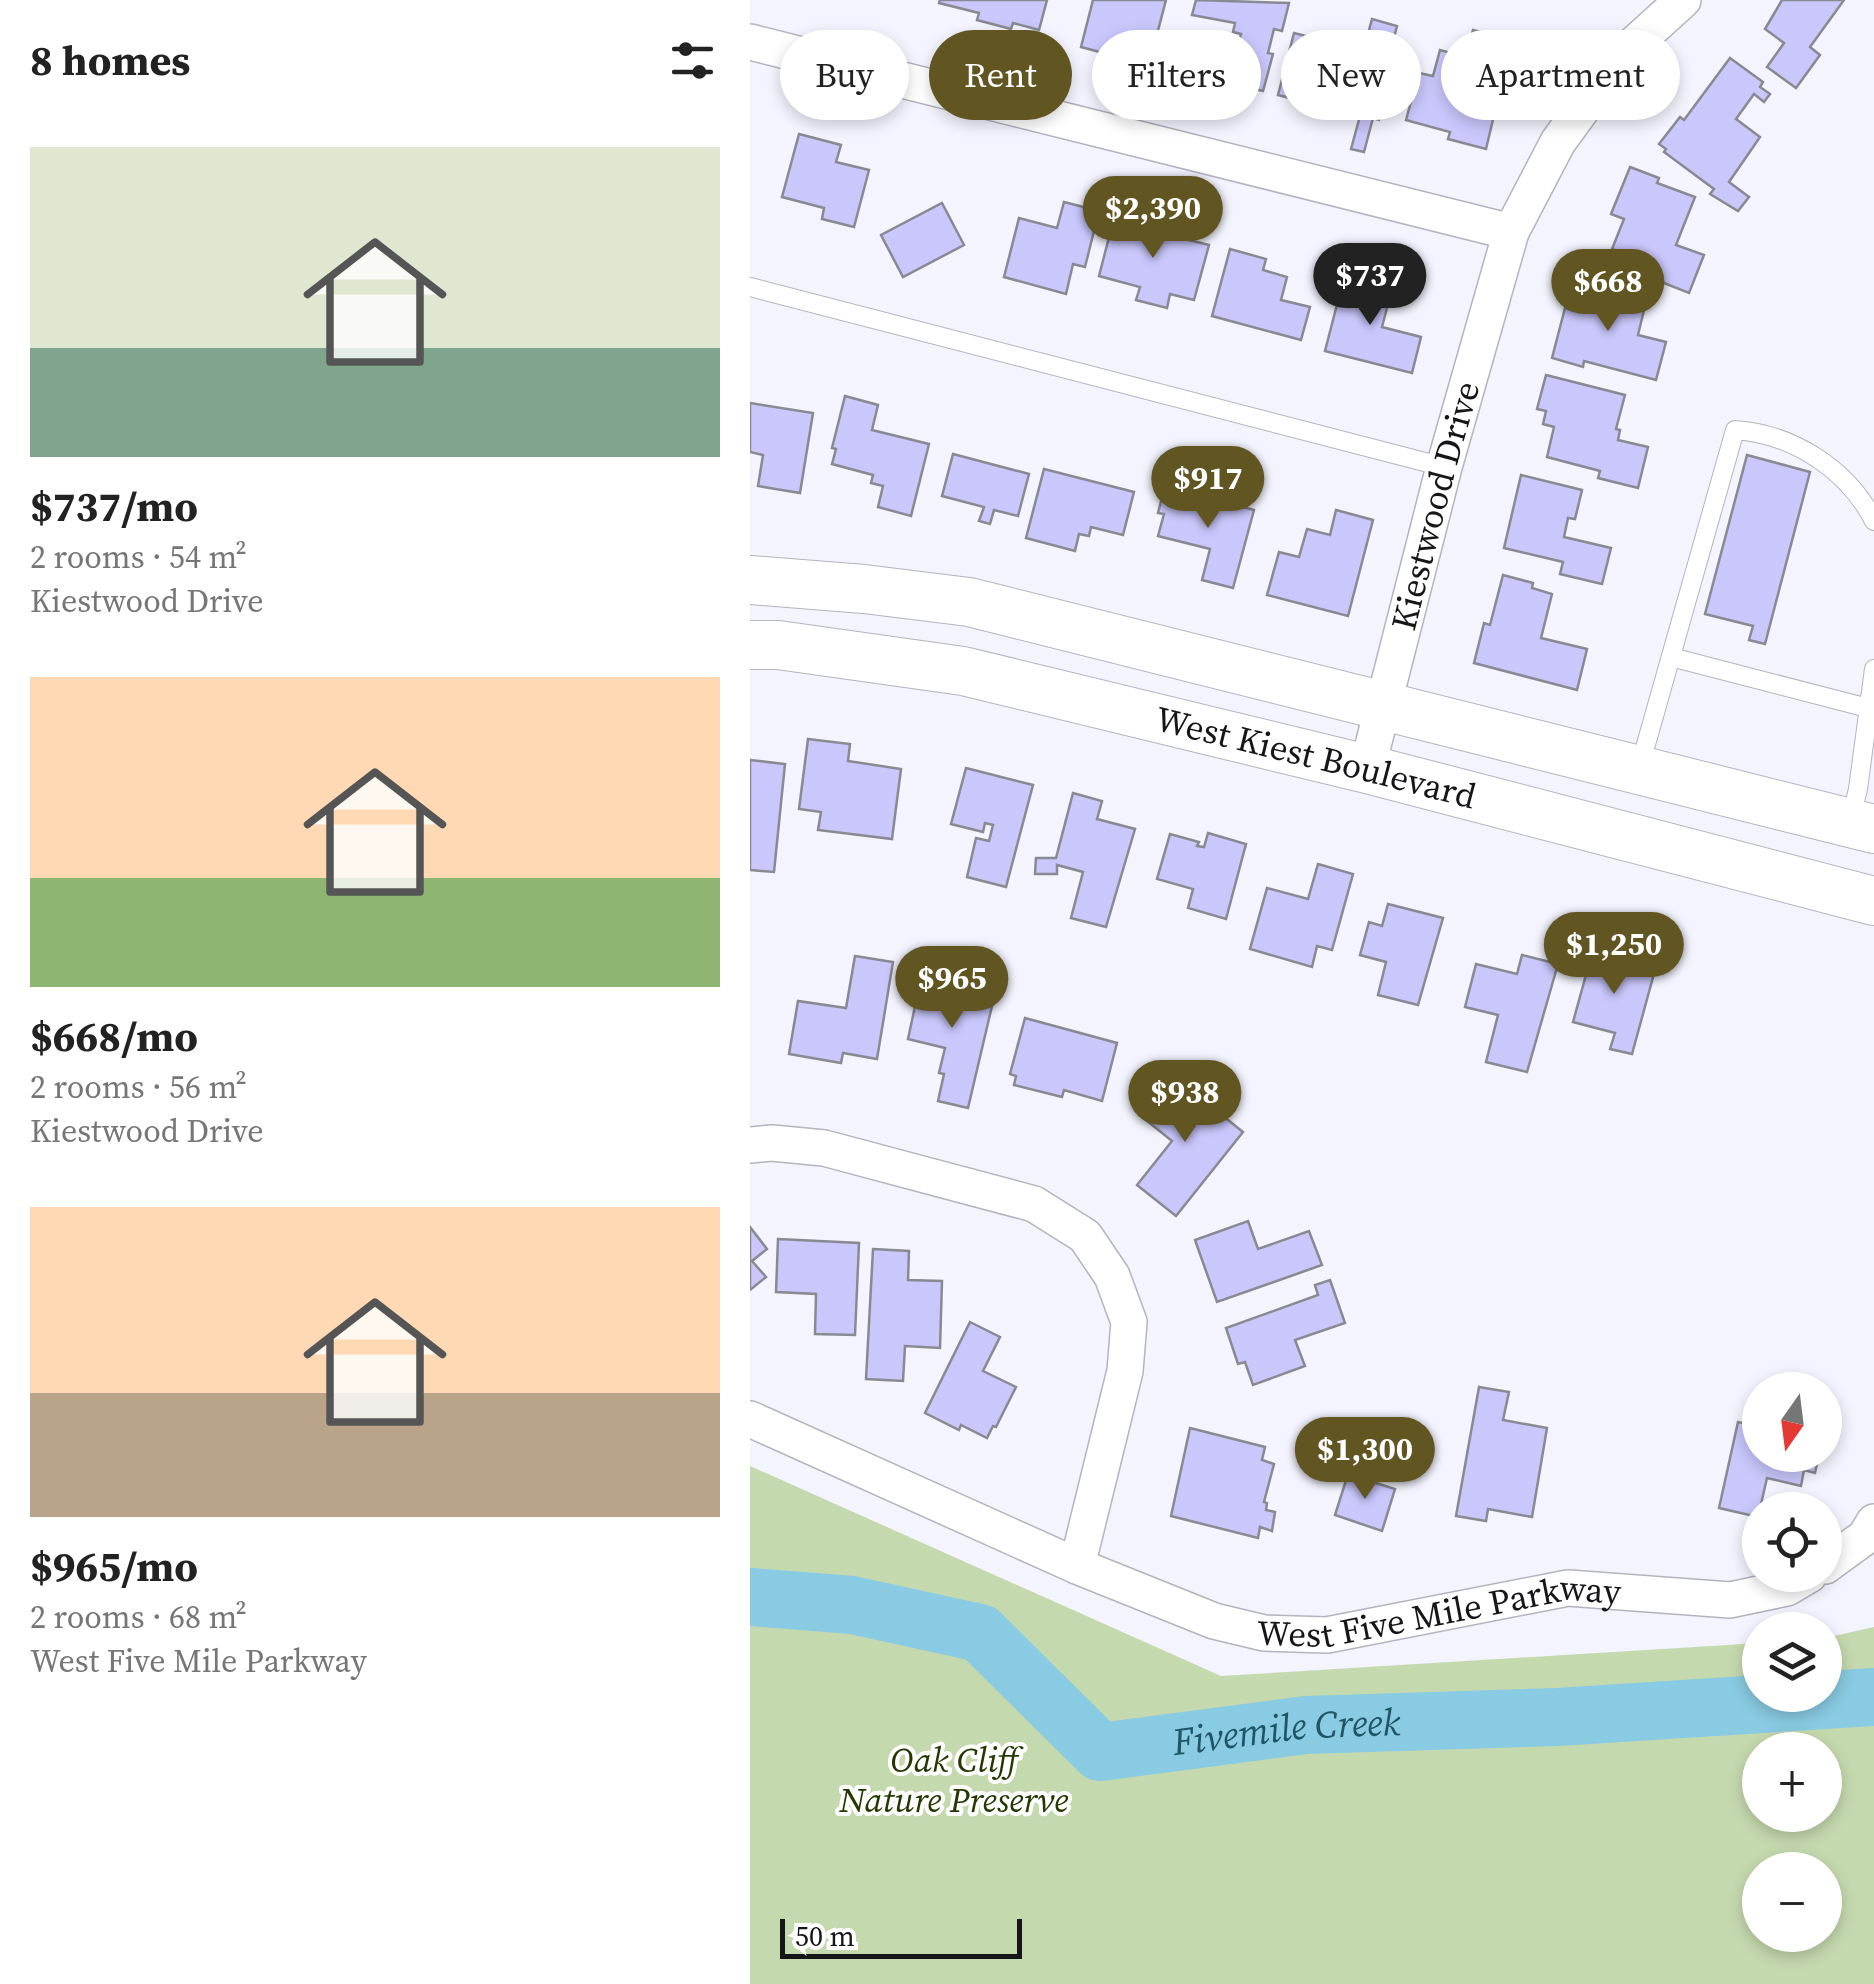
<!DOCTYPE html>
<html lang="en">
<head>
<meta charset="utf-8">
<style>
  :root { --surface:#fff; --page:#f6f6f6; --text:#222; --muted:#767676; --accent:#615522 }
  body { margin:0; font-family:"Source Serif 4",serif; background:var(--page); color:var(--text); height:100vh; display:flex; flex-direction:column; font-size:38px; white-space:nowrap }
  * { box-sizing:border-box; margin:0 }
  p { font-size:32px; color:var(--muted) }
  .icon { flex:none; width:55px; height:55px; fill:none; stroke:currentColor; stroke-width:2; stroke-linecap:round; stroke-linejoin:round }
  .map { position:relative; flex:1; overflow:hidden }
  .sheet { display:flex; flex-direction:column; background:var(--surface); width:750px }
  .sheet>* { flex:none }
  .guide { position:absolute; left:30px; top:30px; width:942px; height:90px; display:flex; gap:20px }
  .needle { width:65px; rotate:194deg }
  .fabs { position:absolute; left:992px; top:1372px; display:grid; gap:20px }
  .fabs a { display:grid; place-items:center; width:100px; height:100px; border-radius:50%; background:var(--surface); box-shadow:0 5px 15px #0003; font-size:50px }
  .scale { position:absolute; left:30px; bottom:25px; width:242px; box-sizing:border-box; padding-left:10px; border:5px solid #161619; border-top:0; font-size:28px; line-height:35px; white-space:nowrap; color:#161619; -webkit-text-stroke:8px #fff; paint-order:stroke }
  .price { position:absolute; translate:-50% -85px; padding:0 22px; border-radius:35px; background:var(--accent); color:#fff; font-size:32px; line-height:65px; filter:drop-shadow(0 2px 5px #0008) }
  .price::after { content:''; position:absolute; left:50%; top:60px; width:30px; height:22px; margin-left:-15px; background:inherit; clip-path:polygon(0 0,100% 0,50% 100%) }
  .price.current { background:#222; color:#fff }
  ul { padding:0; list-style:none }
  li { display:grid; align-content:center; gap:20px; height:530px; padding:0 30px }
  li span { display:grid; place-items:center; height:310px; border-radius:0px; color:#555 }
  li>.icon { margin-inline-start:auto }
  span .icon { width:180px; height:180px; fill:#fffc; stroke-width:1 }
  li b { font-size:42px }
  h2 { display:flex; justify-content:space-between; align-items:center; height:120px; padding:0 30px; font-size:42px }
  .tag { padding:0 35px; border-radius:45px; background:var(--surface); box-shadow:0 5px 15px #0003; font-size:35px; line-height:90px }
  .tag.current { background:var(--accent); color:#fff }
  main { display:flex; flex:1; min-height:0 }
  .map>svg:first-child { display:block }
  .green { fill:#c5d9ae; fill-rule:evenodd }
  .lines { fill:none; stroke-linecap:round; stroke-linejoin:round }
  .river { stroke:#89cbe2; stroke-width:58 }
  .building { fill:#c9c7fc; stroke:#898992; stroke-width:2.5 }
  .service-casing { stroke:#b3b4bd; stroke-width:20 }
  .minor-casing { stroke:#b3b4bd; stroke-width:38 }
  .secondary-casing { stroke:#b3b4bd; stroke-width:50 }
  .service { stroke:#fff; stroke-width:18 }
  .minor { stroke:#fff; stroke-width:35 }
  .secondary { stroke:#fff; stroke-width:48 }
  .labels { text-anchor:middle; stroke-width:8; stroke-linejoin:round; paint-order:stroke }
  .street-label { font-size:35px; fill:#161619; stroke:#fff }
  .park-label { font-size:35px; font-style:italic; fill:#243800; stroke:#fff }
  .water-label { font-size:38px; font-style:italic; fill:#1f5566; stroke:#fff }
</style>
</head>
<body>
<main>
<section class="sheet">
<h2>8 homes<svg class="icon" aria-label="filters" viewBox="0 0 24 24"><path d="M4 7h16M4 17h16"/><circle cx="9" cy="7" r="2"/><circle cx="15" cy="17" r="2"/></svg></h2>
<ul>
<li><span style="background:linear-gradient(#dfe7d0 65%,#7fa58c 0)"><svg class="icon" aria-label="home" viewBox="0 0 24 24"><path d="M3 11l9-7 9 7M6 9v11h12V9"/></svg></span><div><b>$737/mo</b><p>2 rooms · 54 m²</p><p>Kiestwood Drive</p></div></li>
<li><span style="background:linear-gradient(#ffd9b3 65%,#8fb573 0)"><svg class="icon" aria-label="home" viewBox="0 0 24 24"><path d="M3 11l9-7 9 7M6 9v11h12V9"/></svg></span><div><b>$668/mo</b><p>2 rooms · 56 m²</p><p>Kiestwood Drive</p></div></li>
<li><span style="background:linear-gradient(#ffd9b3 60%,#b9a48a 0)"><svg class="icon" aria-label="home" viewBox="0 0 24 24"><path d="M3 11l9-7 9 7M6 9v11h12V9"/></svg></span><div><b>$965/mo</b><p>2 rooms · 68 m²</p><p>West Five Mile Parkway</p></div></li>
</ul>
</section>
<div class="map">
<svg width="1124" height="1984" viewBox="0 0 1124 1984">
  <rect width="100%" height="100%" fill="#f3f4fe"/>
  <!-- green -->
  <path class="green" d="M 0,1466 L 471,1676 L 1010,1643 L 1010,1695 L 1075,1695 L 1075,1638 L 1124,1627 L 1124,1984 L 0,1984 ZM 1010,1750 L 1075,1750 L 1075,1815 L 1010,1815 ZM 1010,1870 L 1075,1870 L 1075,1935 L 1010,1935 Z"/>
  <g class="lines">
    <!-- river -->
    <path class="river" id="s1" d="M 0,1597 L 102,1605 L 230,1633 L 350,1752 L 556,1725 L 807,1717 L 1124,1697"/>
  </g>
  <!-- building -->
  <g class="building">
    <polygon points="190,0 297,0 289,30 263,23 261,29 227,20 229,13 189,3"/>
    <polygon points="343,0 416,0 399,65 331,47"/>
    <polygon points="446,0 539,3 532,31 524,29 518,53 523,54 513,91 478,83 491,34 483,32 485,23 442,15"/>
    <polygon points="1032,0 1094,0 1060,47 1070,55 1046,88 1017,67 1034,43 1015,29"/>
    <polygon points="622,19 647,26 640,53 653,58 650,67 643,65 629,120 623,118 614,152 601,149 610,116 528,95 544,33 576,41 578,35 615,45"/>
    <polygon points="723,30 762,40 736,149 698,139 700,132 656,120 669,73 683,76 690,50 716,57"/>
    <polygon points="980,58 1013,82 1010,87 1020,94 1014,102 1004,94 986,119 1010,137 979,182 999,197 988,211 960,194 964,189 914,152 916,149 909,144 930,117 934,120"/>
    <polygon points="49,134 91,145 86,162 119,170 104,227 72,219 74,208 32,197"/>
    <polygon points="880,167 909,178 907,183 945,197 926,245 954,255 939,293 896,276 901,264 862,249 874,219 861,214"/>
    <polygon points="314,202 349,211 335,267 323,264 316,294 254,277 269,218 307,228"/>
    <polygon points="192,203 214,245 153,277 131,235"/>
    <polygon points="365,214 403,224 401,231 433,239 434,234 440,235 439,240 459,245 444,300 420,294 417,308 386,300 390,287 349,276"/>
    <polygon points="480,249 516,259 513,270 537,277 531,300 560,307 551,340 462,316"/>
    <polygon points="608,275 643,285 632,327 671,337 662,373 575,351 591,289 604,292"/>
    <polygon points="837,280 886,293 882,307 894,310 888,335 916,342 906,380 834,361 833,367 802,358 815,308 829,312"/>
    <polygon points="796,375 875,395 866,429 870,430 868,440 898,447 888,488 848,478 850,471 797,457 804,427 793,424 796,411 787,409"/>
    <polygon points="95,396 128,405 122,430 179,444 161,516 128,507 133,486 121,483 123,475 82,464 86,449 82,448"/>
    <polygon points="0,403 63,413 50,493 8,486 13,455 0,452"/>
    <polygon points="203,454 279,474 268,516 244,510 240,524 229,521 234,507 192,496"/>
    <polygon points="997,455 1060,472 1015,644 999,640 1003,626 955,614"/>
    <polygon points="294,469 384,492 373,535 341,527 339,536 329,534 325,551 276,538"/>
    <polygon points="771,475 832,490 825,519 818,518 814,537 861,548 852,584 810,574 813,562 754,548"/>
    <polygon points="425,489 504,510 483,588 452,580 460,549 408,536 414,514 408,513 414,490 424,493"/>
    <polygon points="586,510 623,520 598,616 517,595 529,552 549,557 557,529 580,535"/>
    <polygon points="753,575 783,583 782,588 802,594 791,638 837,649 827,690 724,663 734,623 740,625"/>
    <polygon points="58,739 100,744 98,761 151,769 142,839 68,830 71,812 49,809"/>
    <polygon points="0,760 35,764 24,872 0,870"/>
    <polygon points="216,768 283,785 256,887 217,877 226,838 239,841 243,825 235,823 233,832 201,824"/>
    <polygon points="323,793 352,801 347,819 385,829 356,927 321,918 333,872 307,865 307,874 285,874 286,858 306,858"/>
    <polygon points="458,833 496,844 476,919 438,908 443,889 407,879 420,834 449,842 447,846 454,847"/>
    <polygon points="568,864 603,874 582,950 567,946 562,967 500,949 517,888 558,899"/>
    <polygon points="638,904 693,918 668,1005 628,995 636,962 610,955 619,922 632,926"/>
    <polygon points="844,946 880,958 878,964 905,970 882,1054 860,1049 865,1033 823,1022"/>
    <polygon points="772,955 808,964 777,1072 736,1062 748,1015 715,1007 726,964 767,974"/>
    <polygon points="105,956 143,962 127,1059 93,1053 91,1063 39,1054 48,1001 96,1008"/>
    <polygon points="173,969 229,985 225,1002 242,1006 218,1108 188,1101 194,1074 189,1073 195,1048 158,1039"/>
    <polygon points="275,1018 367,1043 352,1101 314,1090 312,1097 264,1085 266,1076 260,1074"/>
    <polygon points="423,1076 493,1132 426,1216 387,1185 422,1141 391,1116"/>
    <polygon points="498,1221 508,1249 559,1231 572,1265 467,1302 445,1240"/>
    <polygon points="0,1227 17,1249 2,1261 16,1277 0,1290"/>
    <polygon points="28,1239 109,1243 105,1335 65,1334 66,1294 26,1292"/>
    <polygon points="123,1249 159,1251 158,1280 192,1281 190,1348 155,1346 153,1381 116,1379"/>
    <polygon points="580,1280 595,1323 545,1340 555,1366 503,1385 495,1362 488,1364 476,1328 568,1295 565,1285"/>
    <polygon points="220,1322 250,1337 233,1371 266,1387 246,1427 243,1426 237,1438 211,1425 209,1430 175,1413"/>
    <polygon points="729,1387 759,1392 753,1420 797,1428 782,1517 738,1509 736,1521 706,1516"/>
    <polygon points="988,1422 1010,1427 1010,1455 1069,1455 1065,1473 1054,1470 1051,1486 1017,1478 1008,1517 969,1508"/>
    <polygon points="440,1428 515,1447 512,1460 524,1464 514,1502 517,1503 516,1510 525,1512 522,1531 510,1527 508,1538 421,1516"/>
    <polygon points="598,1474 645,1489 632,1531 585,1515"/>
  </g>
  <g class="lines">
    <!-- service casing -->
    <g class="service-casing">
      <g id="service">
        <polyline points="0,287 694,467"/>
        <polyline points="921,657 1118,708"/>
        <path d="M 889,769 L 985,430 C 1044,434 1098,470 1124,521"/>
        <polyline points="1100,822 1108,789 1124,669"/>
      </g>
    </g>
    <!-- minor casing -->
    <g class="minor-casing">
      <g id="minor">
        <polyline points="0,42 761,232"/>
        <path id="s2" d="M 617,769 L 694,467 L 761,232 L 808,142 L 870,57 L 933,0"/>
        <polyline points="0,1145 22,1143 74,1148 284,1204 335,1236 362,1276 379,1322 375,1371 327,1566"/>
        <path id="s3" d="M 0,1419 L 327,1566 L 464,1621 L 514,1633 L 577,1635 L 818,1588 L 980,1600 L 1037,1588 L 1059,1575"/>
        <polyline points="1075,1566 1115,1537 1124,1522"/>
      </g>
    </g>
    <!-- secondary casing -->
    <g class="secondary-casing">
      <g id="secondary">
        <polyline points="0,580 114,589 219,602 1124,829"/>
        <path id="s4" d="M 0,645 L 28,645 L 213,671 L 617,769 L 1124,901"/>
      </g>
    </g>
    <!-- service -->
    <use href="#service" class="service"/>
    <!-- minor -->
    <use href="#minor" class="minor"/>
    <!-- secondary -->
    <use href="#secondary" class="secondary"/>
  </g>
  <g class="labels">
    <!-- street labels -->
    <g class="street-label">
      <text dy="12" stroke="none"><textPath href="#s2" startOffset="272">Kiestwood Drive</textPath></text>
      <text dy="12" stroke="none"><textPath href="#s4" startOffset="578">West Kiest Boulevard</textPath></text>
      <text dy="12" stroke="none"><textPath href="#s3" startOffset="735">West Five Mile Parkway</textPath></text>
    </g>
    <!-- park labels -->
    <g class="park-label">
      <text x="204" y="1772">Oak Cliff<tspan x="204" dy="40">Nature Preserve</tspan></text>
    </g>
    <!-- water labels -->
    <g class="water-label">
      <text dy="13" stroke="none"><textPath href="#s1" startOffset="590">Fivemile Creek</textPath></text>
    </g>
  </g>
</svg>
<div class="fabs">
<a><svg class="needle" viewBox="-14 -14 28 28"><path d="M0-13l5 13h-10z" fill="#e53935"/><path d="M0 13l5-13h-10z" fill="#767676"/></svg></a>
<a><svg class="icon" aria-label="locate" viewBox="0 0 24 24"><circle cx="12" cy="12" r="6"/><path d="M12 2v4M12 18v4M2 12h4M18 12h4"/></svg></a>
<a><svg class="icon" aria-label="layers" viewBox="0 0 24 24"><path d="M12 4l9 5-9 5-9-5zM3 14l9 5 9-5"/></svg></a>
<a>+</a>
<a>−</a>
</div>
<div class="scale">50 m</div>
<b class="price" style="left:403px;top:261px">$2,390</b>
<b class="price current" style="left:620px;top:328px">$737</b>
<b class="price" style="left:858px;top:334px">$668</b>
<b class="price" style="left:458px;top:531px">$917</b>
<b class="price" style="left:864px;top:997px">$1,250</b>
<b class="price" style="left:202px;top:1031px">$965</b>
<b class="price" style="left:435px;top:1145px">$938</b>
<b class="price" style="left:615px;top:1502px">$1,300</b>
<div class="guide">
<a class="tag">Buy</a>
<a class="tag current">Rent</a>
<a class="tag">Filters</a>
<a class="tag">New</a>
<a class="tag">Apartment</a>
</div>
</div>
</main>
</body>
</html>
